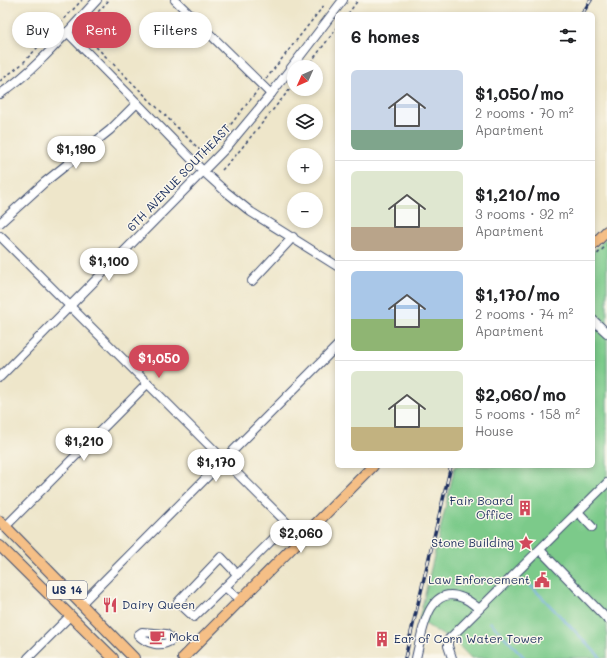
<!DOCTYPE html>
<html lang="en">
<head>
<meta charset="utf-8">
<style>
  :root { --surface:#fff; --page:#f6f6f6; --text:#202124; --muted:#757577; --line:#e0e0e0; --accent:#d1495b }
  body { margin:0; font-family:Mali,sans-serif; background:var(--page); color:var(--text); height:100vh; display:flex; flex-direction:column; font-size:15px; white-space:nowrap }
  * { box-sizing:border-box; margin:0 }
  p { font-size:13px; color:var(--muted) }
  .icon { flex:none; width:22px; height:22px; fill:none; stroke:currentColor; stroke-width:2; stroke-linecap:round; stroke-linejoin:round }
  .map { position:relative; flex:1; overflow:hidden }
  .drawer { position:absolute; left:335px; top:12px; width:260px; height:456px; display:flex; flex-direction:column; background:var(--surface); border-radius:6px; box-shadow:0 2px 6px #0003 }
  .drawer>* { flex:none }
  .hud { position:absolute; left:12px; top:12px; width:263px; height:36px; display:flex; gap:8px }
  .needle { width:26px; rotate:225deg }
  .controls { position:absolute; left:287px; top:60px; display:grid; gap:8px }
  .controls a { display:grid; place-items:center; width:36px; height:36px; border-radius:50%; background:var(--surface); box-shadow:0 2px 6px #0003; font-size:20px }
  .price { position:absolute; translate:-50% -34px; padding:0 9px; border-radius:14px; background:#fff; color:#222; font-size:13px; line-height:26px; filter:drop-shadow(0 1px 2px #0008) }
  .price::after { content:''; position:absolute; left:50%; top:24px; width:12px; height:9px; margin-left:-6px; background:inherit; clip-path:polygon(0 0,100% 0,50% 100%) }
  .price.selected { background:var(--accent); color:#fff }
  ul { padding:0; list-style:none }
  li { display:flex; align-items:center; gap:12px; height:100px; padding:0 16px }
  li+li { border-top:1px solid var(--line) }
  li span { display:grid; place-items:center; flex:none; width:112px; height:80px; border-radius:6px; color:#555 }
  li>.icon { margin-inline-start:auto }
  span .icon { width:48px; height:48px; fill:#fffc; stroke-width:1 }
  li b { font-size:17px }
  h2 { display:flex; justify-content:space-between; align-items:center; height:48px; padding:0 16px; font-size:17px }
  .tag { padding:0 14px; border-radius:18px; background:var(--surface); box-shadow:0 2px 6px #0003; font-size:14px; line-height:36px }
  .tag.selected { background:var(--accent); color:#fff }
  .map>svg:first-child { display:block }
  .green { fill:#7cca8a; stroke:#4c7c74 }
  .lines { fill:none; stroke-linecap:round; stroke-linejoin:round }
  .stream { stroke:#73abe2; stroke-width:2 }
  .minor-casing { stroke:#3b4a6e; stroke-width:10 }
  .major-casing { stroke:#3b4a6e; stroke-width:12 }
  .path { stroke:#3b4a6e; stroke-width:1.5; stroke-dasharray:3 3; stroke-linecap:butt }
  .minor { stroke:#fff; stroke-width:8 }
  .major { stroke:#f5bf86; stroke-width:10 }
  .rail-casing { stroke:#1b2f5e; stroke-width:3.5 }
  .rail { stroke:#fbf7ec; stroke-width:2; stroke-dasharray:6; stroke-linecap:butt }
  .labels { text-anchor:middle; stroke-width:3; stroke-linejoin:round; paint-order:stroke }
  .shield { fill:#fbf7ec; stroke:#5e6b89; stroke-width:1 }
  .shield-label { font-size:11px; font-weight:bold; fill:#1b2f5e }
  .street-label { font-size:12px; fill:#1b2f5e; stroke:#fbf7ec }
  .poi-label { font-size:12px; fill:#1b2f5e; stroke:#fbf7ec; text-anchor:end }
</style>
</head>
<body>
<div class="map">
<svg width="607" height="658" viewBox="0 0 607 658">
  <rect width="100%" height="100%" fill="#fbf7ec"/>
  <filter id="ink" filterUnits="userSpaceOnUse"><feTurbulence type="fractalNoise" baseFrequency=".025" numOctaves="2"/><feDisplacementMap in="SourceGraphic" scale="8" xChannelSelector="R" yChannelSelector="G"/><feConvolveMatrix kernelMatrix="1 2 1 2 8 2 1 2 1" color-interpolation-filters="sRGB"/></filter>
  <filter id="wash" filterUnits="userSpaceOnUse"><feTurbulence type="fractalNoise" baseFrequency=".012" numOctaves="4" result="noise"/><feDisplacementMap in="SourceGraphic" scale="16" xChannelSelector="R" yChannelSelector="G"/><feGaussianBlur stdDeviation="0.9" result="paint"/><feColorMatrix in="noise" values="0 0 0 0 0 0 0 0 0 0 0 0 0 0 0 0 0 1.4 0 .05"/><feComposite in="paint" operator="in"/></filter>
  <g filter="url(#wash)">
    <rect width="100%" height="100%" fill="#eee6ca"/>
    <!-- green -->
    <polygon class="green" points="607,237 607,658 471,658 458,645 419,620 455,466 593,466 593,251"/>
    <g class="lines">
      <!-- stream -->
      <g class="stream">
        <polyline points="529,584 601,658"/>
        <polyline points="490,622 525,658"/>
      </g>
    </g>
  </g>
  <g filter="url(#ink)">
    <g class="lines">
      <!-- minor casing -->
      <g class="minor-casing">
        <g id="minor">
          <polyline points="175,0 271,94"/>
          <polyline points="67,32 137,103 204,172 225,191 251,212 337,266"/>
          <path d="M 0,94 C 36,70 67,32 97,0"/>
          <polyline points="0,223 45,182 110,130 137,103"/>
          <polyline points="0,236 302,538"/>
          <polyline points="252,281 293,237"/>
          <polyline points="593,320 607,333"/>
          <polyline points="0,377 226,148 271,94 343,0"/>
          <polyline points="578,512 592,527"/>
          <polyline points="5,527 148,383"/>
          <polyline points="540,550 607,619"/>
          <polyline points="238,575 221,557 178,602 194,617 225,587 240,600"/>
          <polyline points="225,587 288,524"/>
          <polyline points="81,604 337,346"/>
          <path d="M 142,632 L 166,634 L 172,640 C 161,648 147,644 138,635 Z"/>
          <polyline points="28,658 70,616"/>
          <path d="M 416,658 C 422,635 427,582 463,598 C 469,600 474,605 479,609"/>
          <polyline points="452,658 448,646 448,640 607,483"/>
        </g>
      </g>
      <!-- major casing -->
      <g class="major-casing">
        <g id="major">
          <polyline points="593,245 607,231"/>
          <polyline points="0,521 134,658"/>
          <polyline points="0,546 113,658"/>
          <polyline points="183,658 373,466"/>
        </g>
      </g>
      <!-- path -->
      <g class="path">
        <polyline points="348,14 358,0"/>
        <polyline points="79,30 204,154 228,128 258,90"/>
        <polyline points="78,34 109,0"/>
        <polyline points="307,67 337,28"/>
        <polyline points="266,79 325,4"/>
        <polyline points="0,81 22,64 82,0"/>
        <polyline points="222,170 236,155 294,84"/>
        <polyline points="593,258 607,245"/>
      </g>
      <!-- minor -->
      <use href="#minor" class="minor"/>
      <!-- major -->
      <use href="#major" class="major"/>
      <!-- rail casing -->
      <g class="rail-casing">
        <g id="rail">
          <polyline points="582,14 591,0"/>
          <polyline points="405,658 451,466"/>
        </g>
      </g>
      <!-- rail -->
      <use href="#rail" class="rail"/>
    </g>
  </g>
  <!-- icons -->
  <defs>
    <g id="building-bare" transform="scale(1.2)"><path d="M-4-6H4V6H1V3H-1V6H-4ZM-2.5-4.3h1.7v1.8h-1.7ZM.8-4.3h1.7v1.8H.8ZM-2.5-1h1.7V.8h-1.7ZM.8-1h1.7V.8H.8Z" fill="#d1495b" stroke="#fbf7ec" stroke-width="2.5" paint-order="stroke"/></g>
    <g id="sight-bare" transform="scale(1.2)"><path d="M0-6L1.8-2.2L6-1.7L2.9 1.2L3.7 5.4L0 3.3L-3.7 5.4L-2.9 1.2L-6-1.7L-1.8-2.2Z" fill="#d1495b" stroke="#fbf7ec" stroke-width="2.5" paint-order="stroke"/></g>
    <g id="civic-bare" transform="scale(1.2)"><path d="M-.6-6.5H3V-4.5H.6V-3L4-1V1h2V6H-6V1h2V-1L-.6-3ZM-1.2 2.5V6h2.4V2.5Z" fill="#d1495b" stroke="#fbf7ec" stroke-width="2.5" paint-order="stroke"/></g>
    <g id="restaurant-bare" transform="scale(1.2)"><path d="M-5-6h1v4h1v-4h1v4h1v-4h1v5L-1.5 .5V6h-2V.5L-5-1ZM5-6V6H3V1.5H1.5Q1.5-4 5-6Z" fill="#d1495b" stroke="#fbf7ec" stroke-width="2.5" paint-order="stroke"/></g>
    <g id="cafe-bare" transform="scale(1.2)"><path d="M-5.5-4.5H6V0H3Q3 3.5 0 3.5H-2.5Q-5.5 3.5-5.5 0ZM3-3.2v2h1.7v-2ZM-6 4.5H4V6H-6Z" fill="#d1495b" stroke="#fbf7ec" stroke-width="2.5" paint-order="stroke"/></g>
  </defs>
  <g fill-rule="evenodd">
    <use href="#building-bare" x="525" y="508"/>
    <use href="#sight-bare" x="526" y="543"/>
    <use href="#civic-bare" x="542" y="580"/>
    <use href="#restaurant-bare" x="110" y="605"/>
    <use href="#cafe-bare" x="157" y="637"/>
    <use href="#building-bare" x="382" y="639"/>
  </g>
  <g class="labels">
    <!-- shield labels -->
    <rect class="shield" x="47" y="581" width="40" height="18" rx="3"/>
    <g class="shield-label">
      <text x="67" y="594">US 14</text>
    </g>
    <!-- street labels -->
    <g class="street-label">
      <text transform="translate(179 178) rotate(-46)" y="4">6TH AVENUE SOUTHEAST</text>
    </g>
    <!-- poi labels -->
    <g class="poi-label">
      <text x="513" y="505">Fair Board<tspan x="513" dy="14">Office</tspan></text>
      <text x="514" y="547">Stone Building</text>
      <text x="530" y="584">Law Enforcement</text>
      <text x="122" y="609" text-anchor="start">Dairy Queen</text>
      <text x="169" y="641" text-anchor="start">Moka</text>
      <text x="394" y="643" text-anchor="start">Ear of Corn Water Tower</text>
    </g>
  </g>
</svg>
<div class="controls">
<a><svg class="needle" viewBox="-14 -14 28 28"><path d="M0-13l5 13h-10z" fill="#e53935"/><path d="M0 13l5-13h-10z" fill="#757577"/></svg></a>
<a><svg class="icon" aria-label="layers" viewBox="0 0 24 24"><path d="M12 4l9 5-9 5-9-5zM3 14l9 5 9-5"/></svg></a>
<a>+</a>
<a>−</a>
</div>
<b class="price" style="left:76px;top:170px">$1,190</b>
<b class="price" style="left:109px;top:282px">$1,100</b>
<b class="price selected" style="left:159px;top:379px">$1,050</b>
<b class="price" style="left:84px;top:462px">$1,210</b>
<b class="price" style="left:216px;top:483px">$1,170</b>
<b class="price" style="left:301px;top:554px">$2,060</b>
<div class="hud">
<a class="tag">Buy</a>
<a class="tag selected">Rent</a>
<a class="tag">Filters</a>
</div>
<section class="drawer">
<h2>6 homes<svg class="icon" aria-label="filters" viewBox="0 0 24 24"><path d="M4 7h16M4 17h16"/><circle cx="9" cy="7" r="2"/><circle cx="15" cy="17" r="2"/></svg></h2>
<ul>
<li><span style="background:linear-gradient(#c9d6e8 75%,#7fa58c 0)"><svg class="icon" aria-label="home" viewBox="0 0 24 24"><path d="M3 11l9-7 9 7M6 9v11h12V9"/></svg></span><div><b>$1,050/mo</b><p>2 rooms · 70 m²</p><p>Apartment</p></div></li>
<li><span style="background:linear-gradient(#dfe7d0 70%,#b9a48a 0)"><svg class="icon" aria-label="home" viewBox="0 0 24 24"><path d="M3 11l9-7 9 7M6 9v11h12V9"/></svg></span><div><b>$1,210/mo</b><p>3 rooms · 92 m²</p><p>Apartment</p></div></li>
<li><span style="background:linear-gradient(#a9c7e8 60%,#8fb573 0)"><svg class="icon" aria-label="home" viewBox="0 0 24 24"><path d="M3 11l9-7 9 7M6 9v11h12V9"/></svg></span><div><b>$1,170/mo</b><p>2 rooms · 74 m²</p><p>Apartment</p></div></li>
<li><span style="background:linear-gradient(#dfe7d0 70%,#c2b280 0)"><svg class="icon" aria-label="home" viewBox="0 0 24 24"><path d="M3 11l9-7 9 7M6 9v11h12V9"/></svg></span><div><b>$2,060/mo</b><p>5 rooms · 158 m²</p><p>House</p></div></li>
</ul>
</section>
</div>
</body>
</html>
